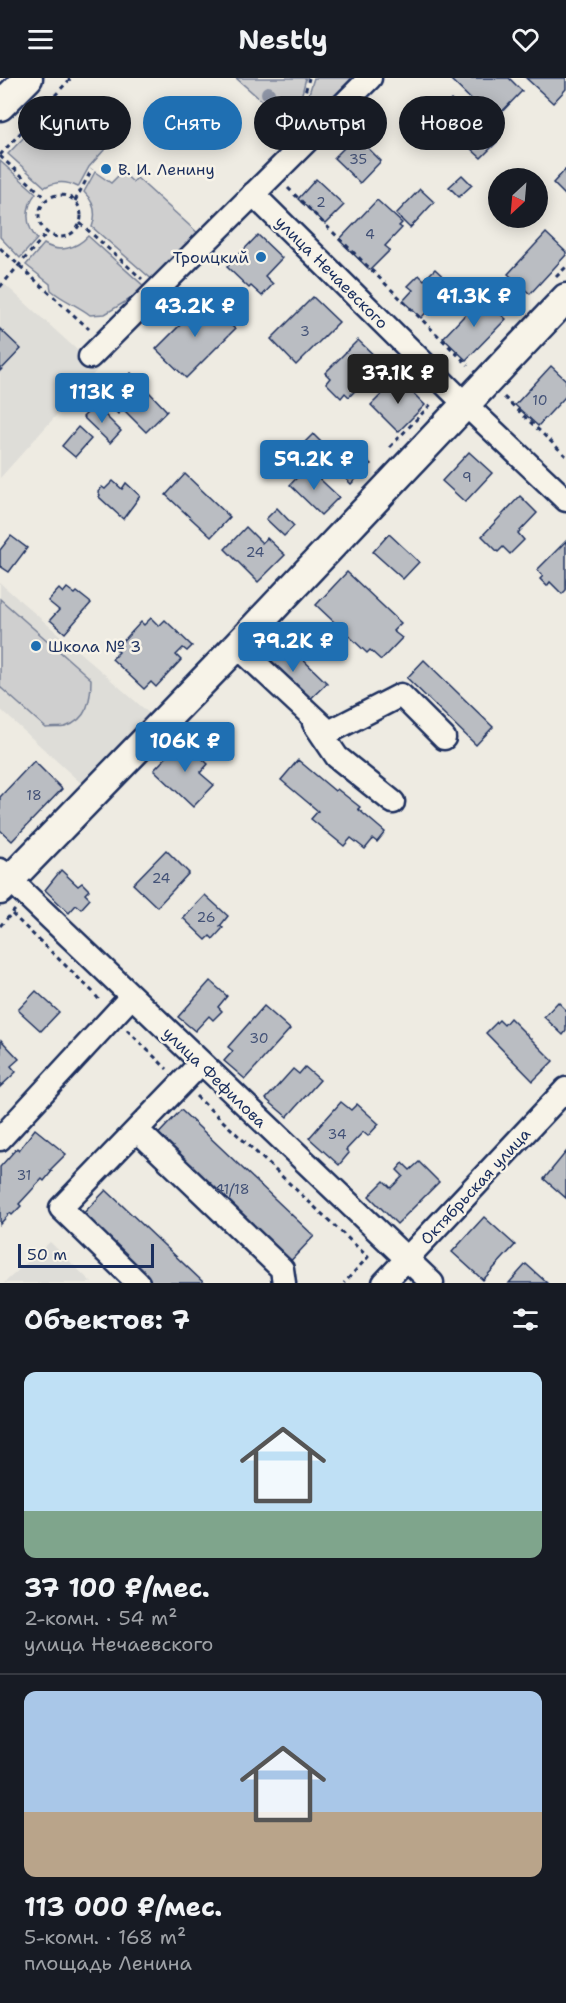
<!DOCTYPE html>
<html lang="ru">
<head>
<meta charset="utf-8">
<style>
  :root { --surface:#171b24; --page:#20242c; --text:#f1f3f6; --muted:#9ea1a6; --line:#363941; --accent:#1f6fb2 }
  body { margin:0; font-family:"Shantell Sans",sans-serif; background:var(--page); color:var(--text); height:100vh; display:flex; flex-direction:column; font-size:22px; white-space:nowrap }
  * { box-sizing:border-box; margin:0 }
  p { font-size:20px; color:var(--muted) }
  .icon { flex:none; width:33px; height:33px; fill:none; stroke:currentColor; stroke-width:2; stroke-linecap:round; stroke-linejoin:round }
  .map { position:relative; height:1205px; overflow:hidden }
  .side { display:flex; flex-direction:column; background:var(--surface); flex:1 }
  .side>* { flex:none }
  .banner { position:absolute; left:18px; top:18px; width:531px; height:54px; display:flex; gap:12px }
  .needle { width:39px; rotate:206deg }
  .buttons { position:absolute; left:488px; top:90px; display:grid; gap:12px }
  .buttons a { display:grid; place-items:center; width:60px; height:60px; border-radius:50%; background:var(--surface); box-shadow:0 3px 15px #0003; font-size:30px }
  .scale { position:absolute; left:18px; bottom:15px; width:136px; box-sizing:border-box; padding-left:6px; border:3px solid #1b2f5e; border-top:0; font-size:16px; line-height:21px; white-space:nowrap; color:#1b2f5e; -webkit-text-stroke:4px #f7f3e8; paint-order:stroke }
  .price { position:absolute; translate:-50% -51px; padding:0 14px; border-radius:6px; background:var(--accent); color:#fff; font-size:20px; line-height:39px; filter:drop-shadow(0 2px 3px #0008) }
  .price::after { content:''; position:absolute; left:50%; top:36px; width:18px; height:14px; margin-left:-9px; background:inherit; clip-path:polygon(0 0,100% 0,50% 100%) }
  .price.selected { background:#222; color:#fff }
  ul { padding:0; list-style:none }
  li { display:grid; align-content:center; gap:12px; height:318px; padding:0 24px }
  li+li { border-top:2px solid var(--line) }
  li span { display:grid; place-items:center; height:186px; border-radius:12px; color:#555 }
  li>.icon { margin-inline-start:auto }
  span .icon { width:108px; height:108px; fill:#fffc; stroke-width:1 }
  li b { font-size:26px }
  h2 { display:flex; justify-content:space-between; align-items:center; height:72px; padding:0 24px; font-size:26px }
  .pill { padding:0 21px; border-radius:27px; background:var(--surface); box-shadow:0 3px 15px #0003; font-size:21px; line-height:54px }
  .pill.selected { background:var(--accent); color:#fff }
  header { display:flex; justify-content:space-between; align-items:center; height:78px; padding:0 24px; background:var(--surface); font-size:27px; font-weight:700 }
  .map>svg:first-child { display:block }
  .built { fill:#deddd8 }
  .grass { fill:#cfcfcf; stroke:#757f96; stroke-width:1.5 }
  .building { fill:#babdc2; stroke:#1b2f5e; stroke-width:1.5 }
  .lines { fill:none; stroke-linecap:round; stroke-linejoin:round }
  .minor-casing { stroke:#1b2f5e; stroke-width:27 }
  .major-casing { stroke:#1b2f5e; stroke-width:33 }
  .path { stroke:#1b2f5e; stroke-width:3; stroke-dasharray:4.5 4.5; stroke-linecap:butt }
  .minor { stroke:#f7f3e8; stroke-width:22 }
  .major { stroke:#f7f3e8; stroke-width:28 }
  .tree { fill:#8e95a6 }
  .poi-dot { fill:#1f6fb2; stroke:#f7f3e8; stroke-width:2 }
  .labels { text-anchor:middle; stroke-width:5; stroke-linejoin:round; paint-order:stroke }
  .number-label { font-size:14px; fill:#435277 }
  .poi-label { font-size:16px; fill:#1b2f5e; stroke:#f7f3e8; text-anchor:start }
  .street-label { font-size:16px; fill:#1b2f5e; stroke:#f7f3e8 }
</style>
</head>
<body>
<header><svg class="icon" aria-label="menu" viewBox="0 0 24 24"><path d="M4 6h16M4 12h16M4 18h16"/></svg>Nestly<svg class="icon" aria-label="heart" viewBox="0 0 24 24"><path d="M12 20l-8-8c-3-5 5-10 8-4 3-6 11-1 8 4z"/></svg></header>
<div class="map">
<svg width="566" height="1205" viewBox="0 0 566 1205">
  <rect width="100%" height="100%" fill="#eeebe2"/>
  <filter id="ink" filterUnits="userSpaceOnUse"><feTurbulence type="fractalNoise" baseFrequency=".0167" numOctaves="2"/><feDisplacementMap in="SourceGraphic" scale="12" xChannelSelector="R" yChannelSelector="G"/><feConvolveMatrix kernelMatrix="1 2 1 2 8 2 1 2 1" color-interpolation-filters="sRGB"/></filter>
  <g filter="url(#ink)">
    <!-- built -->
    <g class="built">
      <polygon points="0,202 98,291 0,400"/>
      <polygon points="0,505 150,636 84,708 0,631"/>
      <polygon points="50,1164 92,1205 4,1205"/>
    </g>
    <!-- grass -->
    <g class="grass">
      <polygon points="236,0 306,0 298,31 296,53"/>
      <polygon points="314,0 353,0 304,55 306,25"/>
      <path d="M 48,34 L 70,36 L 105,71 L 89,89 L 78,109 C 66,103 57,103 45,109 L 8,76 Z"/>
      <path d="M 0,83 L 36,115 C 25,129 25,147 37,161 L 20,180 L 0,159 Z"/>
      <path d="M 95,94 L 111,105 L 122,94 L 133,104 L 137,100 L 200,157 L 155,204 L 92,149 C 97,136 94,124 84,114 Z"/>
      <path d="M 88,158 L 147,211 L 105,236 L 90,237 C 77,227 64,223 51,212 L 50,206 L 26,187 L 44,166 C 59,175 76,171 88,158 Z"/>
      <path d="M 0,521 L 91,601 C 91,621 88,642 65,649 C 60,650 52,649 46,650 L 0,609 Z"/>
    </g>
    <!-- building -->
    <g class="building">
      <polygon points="449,0 509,0 522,13 493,43"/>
      <polygon points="526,0 566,0 566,11 553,25"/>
      <polygon points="451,22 497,64 481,80 436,39"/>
      <polygon points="356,58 381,83 360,105 334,80"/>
      <polygon points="566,91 566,118 553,105"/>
      <polygon points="462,97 472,107 459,119 449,109"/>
      <polygon points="316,101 344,127 325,146 298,121"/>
      <polygon points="420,111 434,124 410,150 396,136"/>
      <polygon points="377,122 402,145 399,148 402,150 385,168 390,172 370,192 339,162"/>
      <polygon points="546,155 566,174 566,177 530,216 508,196"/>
      <polygon points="258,157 282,180 265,198 273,206 262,218 251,208 249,210 227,189"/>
      <polygon points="435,191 452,207 421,240 403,223 413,212 408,208 419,197 424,202"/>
      <polygon points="313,219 339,244 296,287 271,261"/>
      <polygon points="482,219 506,241 466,282 443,260"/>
      <polygon points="205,222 235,251 186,300 156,271 180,247 177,245 192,230 195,233"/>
      <polygon points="0,251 21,271 0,293"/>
      <polygon points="358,262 382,285 349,319 345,315 341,320 326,305 330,300 325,295"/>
      <polygon points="551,288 566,302 566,318 538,348 515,327"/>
      <polygon points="131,295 167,333 146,354 123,331 118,336 101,318 122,297 125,300"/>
      <polygon points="398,300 425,327 398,354 371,327"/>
      <polygon points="95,327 121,353 110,365 83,339"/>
      <polygon points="78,349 91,361 75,379 62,368"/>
      <polygon points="313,356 324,367 297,394 285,384"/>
      <polygon points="347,363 371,386 351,406 327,383"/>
      <polygon points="469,374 492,395 465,424 442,403"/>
      <polygon points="307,389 339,419 321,437 290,407"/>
      <polygon points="185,396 230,439 211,459 166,417"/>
      <polygon points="113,403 122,411 126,405 140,418 123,441 99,419 100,417 98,414 102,409 105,411"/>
      <polygon points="520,418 537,435 518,455 524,462 510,476 503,469 498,474 482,458"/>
      <polygon points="277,430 294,448 284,458 266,441"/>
      <polygon points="246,449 262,465 267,460 285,477 258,504 225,471"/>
      <polygon points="389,456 419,484 403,501 373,474"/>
      <polygon points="11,458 27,470 9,494 0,488 0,472"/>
      <polygon points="566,463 566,512 562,516 550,504 547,508 540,501 543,498 537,492"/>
      <polygon points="347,494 401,545 393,553 402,560 381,582 370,572 367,575 316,527"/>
      <polygon points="67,510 75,516 77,514 91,525 65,555 50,542 59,532 48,523 59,511 63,515"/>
      <polygon points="151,540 159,548 165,542 192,568 187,573 183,570 176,577 181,582 156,609 151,604 144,611 112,581 119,574 116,571 141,544 144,547"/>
      <polygon points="290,557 299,567 293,572 327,605 302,629 260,587"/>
      <polygon points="424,582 493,649 476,667 407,600"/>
      <polygon points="183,662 208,686 200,695 214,707 193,729 154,692"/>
      <polygon points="298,682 335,713 337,711 360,729 358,731 385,754 377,764 373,761 365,771 351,760 344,768 311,741 318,733 281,702"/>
      <polygon points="34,683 62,711 12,763 0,752 0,719"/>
      <polygon points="166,772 189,795 157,829 133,806"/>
      <polygon points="61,792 78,808 82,805 89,812 85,816 90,821 81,831 76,827 69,835 45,812"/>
      <polygon points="205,817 228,838 220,848 223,850 213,861 210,858 206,862 183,840"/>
      <polygon points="210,903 227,918 218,929 222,933 213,942 209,938 195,953 178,939"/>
      <polygon points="36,913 59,934 41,953 18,932"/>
      <polygon points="558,924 566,932 566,953 563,957 544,939"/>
      <polygon points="264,928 290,951 245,1001 224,983 233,973 228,969"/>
      <polygon points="510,940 553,983 533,1003 486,955 499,942 504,947"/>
      <polygon points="1,962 19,981 11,988 16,994 0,1009"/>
      <polygon points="305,989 320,1002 287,1039 266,1021 293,991 299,996"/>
      <polygon points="341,1024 351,1032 357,1026 379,1046 368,1058 363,1054 346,1072 349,1075 339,1087 309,1060"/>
      <polygon points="181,1032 314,1158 284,1190 151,1064"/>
      <polygon points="35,1051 66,1076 50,1092 52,1093 44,1103 42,1101 19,1126 21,1128 12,1137 10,1135 0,1146 0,1089 17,1070 19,1072"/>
      <polygon points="566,1074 566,1120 544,1101"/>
      <polygon points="419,1084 439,1104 397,1146 369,1118 384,1103 391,1110 403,1098 397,1092 403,1085 410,1092"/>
      <polygon points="106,1112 204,1205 141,1205 76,1143"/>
      <polygon points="484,1139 515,1167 483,1202 452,1174"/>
      <polygon points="526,1186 547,1205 509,1205"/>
    </g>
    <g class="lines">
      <!-- minor casing -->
      <g class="minor-casing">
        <g id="minor">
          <polyline points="253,116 466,327 566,422"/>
          <polyline points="90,279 370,0"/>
          <polyline points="237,568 329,654 401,617 444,660"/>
          <polyline points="314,645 337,679 393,724"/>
          <polyline points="0,792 432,1205"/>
          <polyline points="137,1052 282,1191 284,1205"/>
          <polyline points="0,1061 131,919"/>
          <polyline points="138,1205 61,1130 201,985"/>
          <polyline points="384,1205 566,1011"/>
        </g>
      </g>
      <!-- major casing -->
      <g class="major-casing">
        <g id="major">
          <polyline points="0,28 28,0"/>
          <polyline points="0,812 237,568 566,220"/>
        </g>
      </g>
      <!-- path -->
      <g class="path">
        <polyline points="302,39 302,26 309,0"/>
        <polyline points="0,77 71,0"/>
        <polyline points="0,78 47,121"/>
        <polyline points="288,110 468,287"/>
        <circle cx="60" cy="138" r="21"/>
        <polyline points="75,123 92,91"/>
        <polyline points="80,145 142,201"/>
        <polyline points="0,170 89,251"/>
        <polyline points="556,199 566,189"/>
        <polyline points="0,209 47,155"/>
        <polyline points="504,319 566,378"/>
        <polyline points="390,369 433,324"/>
        <polyline points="12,836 93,914 100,923"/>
        <polyline points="0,848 15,832"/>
        <polyline points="127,952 167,991"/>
        <polyline points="196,1018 368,1179 344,1205"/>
      </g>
      <!-- minor -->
      <use href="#minor" class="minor"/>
      <!-- major -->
      <use href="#major" class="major"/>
    </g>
    <!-- trees -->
    <g class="tree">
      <circle cx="268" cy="15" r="7"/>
      <circle cx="286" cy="32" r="7"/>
    </g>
  </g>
  <!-- markers -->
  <g class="poi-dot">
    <circle cx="106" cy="91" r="6"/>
    <circle cx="261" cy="179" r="6"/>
    <circle cx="36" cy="568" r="6"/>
  </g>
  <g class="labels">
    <!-- number labels -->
    <g class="number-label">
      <text x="358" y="86">35</text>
      <text x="321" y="129">2</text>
      <text x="370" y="161">4</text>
      <text x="305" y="258">3</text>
      <text x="540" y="327">10</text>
      <text x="467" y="404">9</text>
      <text x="255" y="479">24</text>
      <text x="34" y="722">18</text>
      <text x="161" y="805">24</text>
      <text x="206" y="844">26</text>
      <text x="259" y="965">30</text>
      <text x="337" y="1061">34</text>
      <text x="24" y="1102">31</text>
      <text x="232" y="1116">41/18</text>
    </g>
    <!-- poi labels -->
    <g class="poi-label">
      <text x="118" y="97">В. И. Ленину</text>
      <text x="249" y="185" text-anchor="end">Троицкий</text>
      <text x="48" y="574">Школа № 3</text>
    </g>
    <!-- street labels -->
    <g class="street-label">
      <text transform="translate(332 194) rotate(45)" y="6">улица Нечаевского</text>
      <text transform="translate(215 999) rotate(44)" y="6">улица Фефилова</text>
      <text transform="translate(475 1108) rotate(-47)" y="6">Октябрьская улица</text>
    </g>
  </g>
</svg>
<div class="buttons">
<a><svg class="needle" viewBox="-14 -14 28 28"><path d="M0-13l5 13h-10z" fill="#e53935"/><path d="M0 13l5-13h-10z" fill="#9ea1a6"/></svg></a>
</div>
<div class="scale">50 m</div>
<b class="price" style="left:474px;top:250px">41.3K ₽</b>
<b class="price" style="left:195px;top:260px">43.2K ₽</b>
<b class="price selected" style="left:398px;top:327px">37.1K ₽</b>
<b class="price" style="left:102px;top:346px">113K ₽</b>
<b class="price" style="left:314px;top:413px">59.2K ₽</b>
<b class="price" style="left:293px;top:595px">79.2K ₽</b>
<b class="price" style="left:185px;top:695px">106K ₽</b>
<div class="banner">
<a class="pill">Купить</a>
<a class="pill selected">Снять</a>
<a class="pill">Фильтры</a>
<a class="pill">Новое</a>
</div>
</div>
<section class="side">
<h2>Объектов: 7<svg class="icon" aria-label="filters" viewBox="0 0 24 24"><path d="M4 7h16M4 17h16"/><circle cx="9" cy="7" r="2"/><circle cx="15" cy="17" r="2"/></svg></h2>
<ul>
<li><span style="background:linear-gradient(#bfe0f5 75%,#7fa58c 0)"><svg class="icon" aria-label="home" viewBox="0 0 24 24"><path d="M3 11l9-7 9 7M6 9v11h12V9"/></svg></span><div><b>37 100 ₽/мес.</b><p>2-комн. · 54 m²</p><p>улица Нечаевского</p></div></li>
<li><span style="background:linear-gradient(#a9c7e8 65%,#b9a48a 0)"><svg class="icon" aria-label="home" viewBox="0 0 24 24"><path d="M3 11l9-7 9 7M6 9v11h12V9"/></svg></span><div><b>113 000 ₽/мес.</b><p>5-комн. · 168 m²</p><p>площадь Ленина</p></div></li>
</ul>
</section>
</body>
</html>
